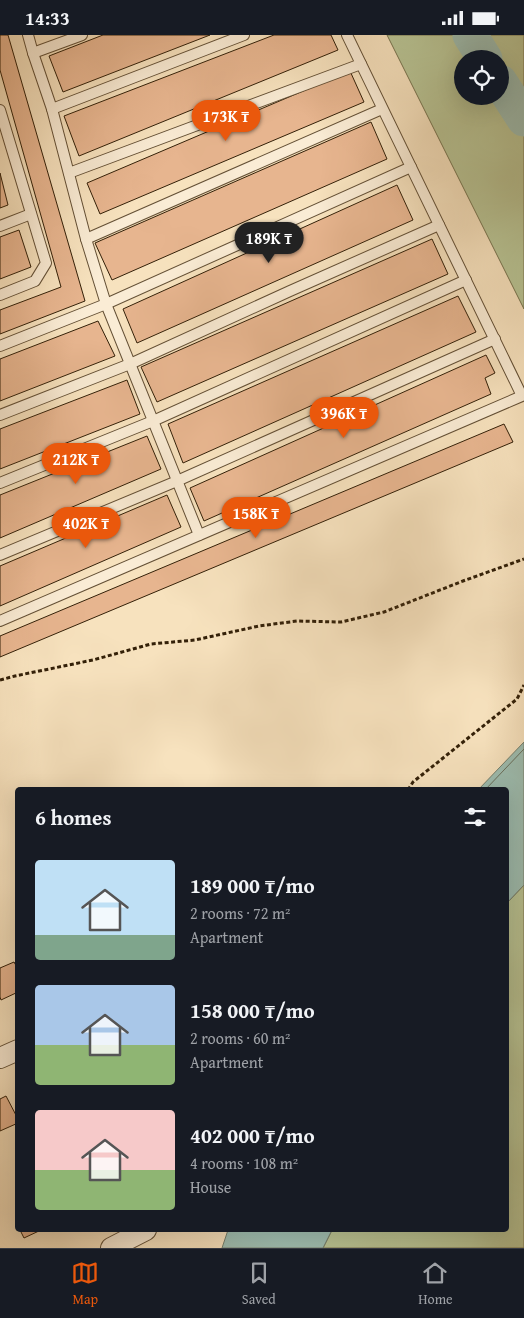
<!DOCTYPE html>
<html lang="en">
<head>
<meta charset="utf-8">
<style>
  :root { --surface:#171b24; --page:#242831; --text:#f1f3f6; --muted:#9ea1a6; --line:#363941; --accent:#ea580c }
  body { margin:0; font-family:"Gentium Book Plus",serif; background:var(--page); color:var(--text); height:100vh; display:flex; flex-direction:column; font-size:19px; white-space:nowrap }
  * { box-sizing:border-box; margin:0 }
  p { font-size:16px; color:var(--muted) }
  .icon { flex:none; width:28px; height:28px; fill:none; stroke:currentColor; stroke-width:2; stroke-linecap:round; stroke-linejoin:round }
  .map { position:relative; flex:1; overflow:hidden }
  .drawer { position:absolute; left:15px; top:752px; width:494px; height:445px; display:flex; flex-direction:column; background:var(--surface); border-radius:5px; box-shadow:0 5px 20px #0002 }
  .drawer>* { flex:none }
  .tools { position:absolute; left:454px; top:15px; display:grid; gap:10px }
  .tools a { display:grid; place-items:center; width:55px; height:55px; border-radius:50%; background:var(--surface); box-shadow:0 5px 20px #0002; font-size:25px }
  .price { position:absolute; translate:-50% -42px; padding:0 11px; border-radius:18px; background:var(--accent); color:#fff; font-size:16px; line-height:32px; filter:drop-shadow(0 1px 2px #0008) }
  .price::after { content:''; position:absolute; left:50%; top:30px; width:15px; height:11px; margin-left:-8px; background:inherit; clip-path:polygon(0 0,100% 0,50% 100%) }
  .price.selected { background:#222; color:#fff }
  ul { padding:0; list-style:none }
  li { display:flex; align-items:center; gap:15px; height:125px; padding:0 20px }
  li span { display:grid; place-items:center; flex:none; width:140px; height:100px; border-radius:5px; color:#555 }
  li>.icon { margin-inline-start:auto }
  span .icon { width:60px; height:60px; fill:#fffc; stroke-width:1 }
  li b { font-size:21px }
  h2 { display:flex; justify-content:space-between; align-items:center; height:60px; padding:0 20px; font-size:21px }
  .status { display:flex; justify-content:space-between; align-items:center; height:35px; padding:0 25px; background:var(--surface); direction:ltr }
  .status svg { height:14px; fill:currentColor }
  .tab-bar { display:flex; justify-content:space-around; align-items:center; height:70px; border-top:1px solid var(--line); background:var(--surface); font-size:14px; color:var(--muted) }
  .tab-bar a { display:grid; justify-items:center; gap:2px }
  .tab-bar .selected { color:var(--accent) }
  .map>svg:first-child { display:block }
  .green { fill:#b8c495; stroke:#76724e; fill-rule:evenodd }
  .water { fill:#9dbeb2; stroke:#737f6e }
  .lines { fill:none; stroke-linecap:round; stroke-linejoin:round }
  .shore { stroke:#686f5d; stroke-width:1 }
  .river { stroke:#9dbeb2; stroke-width:35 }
  .building { fill:#e7b58f; stroke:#332008 }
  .lane-casing { stroke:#645036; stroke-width:12 }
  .street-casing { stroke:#645036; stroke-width:22 }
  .path { stroke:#332008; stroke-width:3; stroke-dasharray:4 2.5; stroke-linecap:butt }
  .lane { stroke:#faecd5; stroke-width:10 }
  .street { stroke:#faecd5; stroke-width:20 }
</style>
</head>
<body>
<div class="status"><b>14:33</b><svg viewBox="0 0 49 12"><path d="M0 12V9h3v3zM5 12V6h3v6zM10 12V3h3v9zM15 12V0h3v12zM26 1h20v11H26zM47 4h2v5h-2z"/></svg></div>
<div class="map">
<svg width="524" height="1213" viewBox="0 0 524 1213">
  <rect width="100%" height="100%" fill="#f7e2be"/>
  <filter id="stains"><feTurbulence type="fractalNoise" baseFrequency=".004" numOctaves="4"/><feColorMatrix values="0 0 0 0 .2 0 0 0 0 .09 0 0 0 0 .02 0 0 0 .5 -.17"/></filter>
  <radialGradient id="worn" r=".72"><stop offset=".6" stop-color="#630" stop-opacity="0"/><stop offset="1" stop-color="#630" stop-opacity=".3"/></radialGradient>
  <!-- green -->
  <g class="green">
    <path d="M 387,0 L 524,0 L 524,274 ZM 462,24 L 500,24 L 500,61 L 462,61 Z"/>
    <polygon points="524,850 524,1213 323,1213 332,1195 506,1195 506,869"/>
  </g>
  <!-- water -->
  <g class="water">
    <polygon points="524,707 524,850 506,869 506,755 478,755"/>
    <polygon points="228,1195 332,1195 323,1213 222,1213"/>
  </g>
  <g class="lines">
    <!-- shore -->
    <polyline class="shore" points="485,755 524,714"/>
    <!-- river -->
    <g class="river">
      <polyline points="470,0 485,24"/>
      <polyline points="500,47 524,84"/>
    </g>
  </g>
  <!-- building -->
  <g class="building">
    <polygon points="0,0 8,0 85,266 0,299 0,275 61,252 0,35"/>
    <polygon points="103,0 210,0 63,57 49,21"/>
    <polygon points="274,0 331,0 338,15 79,121 64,81"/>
    <polygon points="350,36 364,67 100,179 87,148"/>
    <polygon points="371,87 387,124 112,245 95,208"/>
    <polygon points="0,138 8,170 0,173"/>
    <polygon points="397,150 413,185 137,308 123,274"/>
    <polygon points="19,195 31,232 0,244 0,202"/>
    <polygon points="432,204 448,239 157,367 141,332"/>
    <polygon points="458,261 476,297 183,428 168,389"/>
    <polygon points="98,286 115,321 0,366 0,324"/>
    <polygon points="486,320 495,338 485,343 491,359 204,486 190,453"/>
    <polygon points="127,345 140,379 0,434 0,394"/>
    <polygon points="504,389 513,407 0,622 0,601"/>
    <polygon points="147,401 161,434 0,503 0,460"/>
    <polygon points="167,460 181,492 0,571 0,531"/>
    <polygon points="14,927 18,934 18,957 1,965 0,962 0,933"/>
    <polygon points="6,1061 18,1084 18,1088 0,1096 0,1064"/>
    <polygon points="20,1195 41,1195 24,1203"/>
  </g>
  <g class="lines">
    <!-- lane casing -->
    <g class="lane-casing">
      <g id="lane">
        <polyline points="28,0 33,18 52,74 86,204 106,269 199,500"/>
        <polyline points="33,18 82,0"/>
        <polyline points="52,74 244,0"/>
        <polyline points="0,75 46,228 35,246 0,260"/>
        <polyline points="69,138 361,29"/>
        <polyline points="0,191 31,179"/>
        <polyline points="86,204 382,74"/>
        <polyline points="0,311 106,269 411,132"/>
        <polyline points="0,380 130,329 290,256 439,190"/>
        <polyline points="0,448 153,386 466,245"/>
        <polyline points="0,520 177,446 495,304"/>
        <polyline points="0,586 522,361 347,0"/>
      </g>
    </g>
    <!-- street casing -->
    <g class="street-casing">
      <g id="street">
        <polyline points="0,1023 18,1015"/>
        <polyline points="111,1213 146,1195"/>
      </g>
    </g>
    <!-- path -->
    <g class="path">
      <polyline points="0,645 15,641 93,625 151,609 195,605 259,591 297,586 341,587 384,577 463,546 524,524"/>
      <polyline points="408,755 413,747 517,664 524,650"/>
    </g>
    <!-- lane -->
    <use href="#lane" class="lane"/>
    <!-- street -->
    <use href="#street" class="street"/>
  </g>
  <rect width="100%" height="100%" filter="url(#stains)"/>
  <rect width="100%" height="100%" fill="url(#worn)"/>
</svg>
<div class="tools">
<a><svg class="icon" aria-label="locate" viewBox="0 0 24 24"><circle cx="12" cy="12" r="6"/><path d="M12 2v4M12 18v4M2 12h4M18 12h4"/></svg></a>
</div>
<b class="price" style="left:226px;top:107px">173K ₸</b>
<b class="price selected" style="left:269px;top:229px">189K ₸</b>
<b class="price" style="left:344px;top:404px">396K ₸</b>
<b class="price" style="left:76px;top:450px">212K ₸</b>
<b class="price" style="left:256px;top:504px">158K ₸</b>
<b class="price" style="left:86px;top:514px">402K ₸</b>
<section class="drawer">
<h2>6 homes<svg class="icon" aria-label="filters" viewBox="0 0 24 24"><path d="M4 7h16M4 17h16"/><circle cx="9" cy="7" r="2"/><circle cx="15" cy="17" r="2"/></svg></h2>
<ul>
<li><span style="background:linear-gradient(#bfe0f5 75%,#7fa58c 0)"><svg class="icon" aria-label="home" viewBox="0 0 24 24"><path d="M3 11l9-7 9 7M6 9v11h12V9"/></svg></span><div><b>189 000 ₸/mo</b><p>2 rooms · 72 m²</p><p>Apartment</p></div></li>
<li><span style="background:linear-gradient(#a9c7e8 60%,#8fb573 0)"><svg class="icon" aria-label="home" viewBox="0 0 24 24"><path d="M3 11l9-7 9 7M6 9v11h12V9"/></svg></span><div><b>158 000 ₸/mo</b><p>2 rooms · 60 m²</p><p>Apartment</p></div></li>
<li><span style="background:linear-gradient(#f6c9c9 60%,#8fb573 0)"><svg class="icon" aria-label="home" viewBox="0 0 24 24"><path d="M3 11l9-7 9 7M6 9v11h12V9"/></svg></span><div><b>402 000 ₸/mo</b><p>4 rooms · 108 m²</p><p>House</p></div></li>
</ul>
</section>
</div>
<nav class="tab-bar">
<a class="selected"><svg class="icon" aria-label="map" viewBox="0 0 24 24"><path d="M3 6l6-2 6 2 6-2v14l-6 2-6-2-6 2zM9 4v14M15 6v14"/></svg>Map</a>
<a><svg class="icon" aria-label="saved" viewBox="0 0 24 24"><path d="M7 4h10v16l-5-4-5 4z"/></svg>Saved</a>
<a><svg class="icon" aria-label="home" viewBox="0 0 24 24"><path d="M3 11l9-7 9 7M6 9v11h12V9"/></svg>Home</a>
</nav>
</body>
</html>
